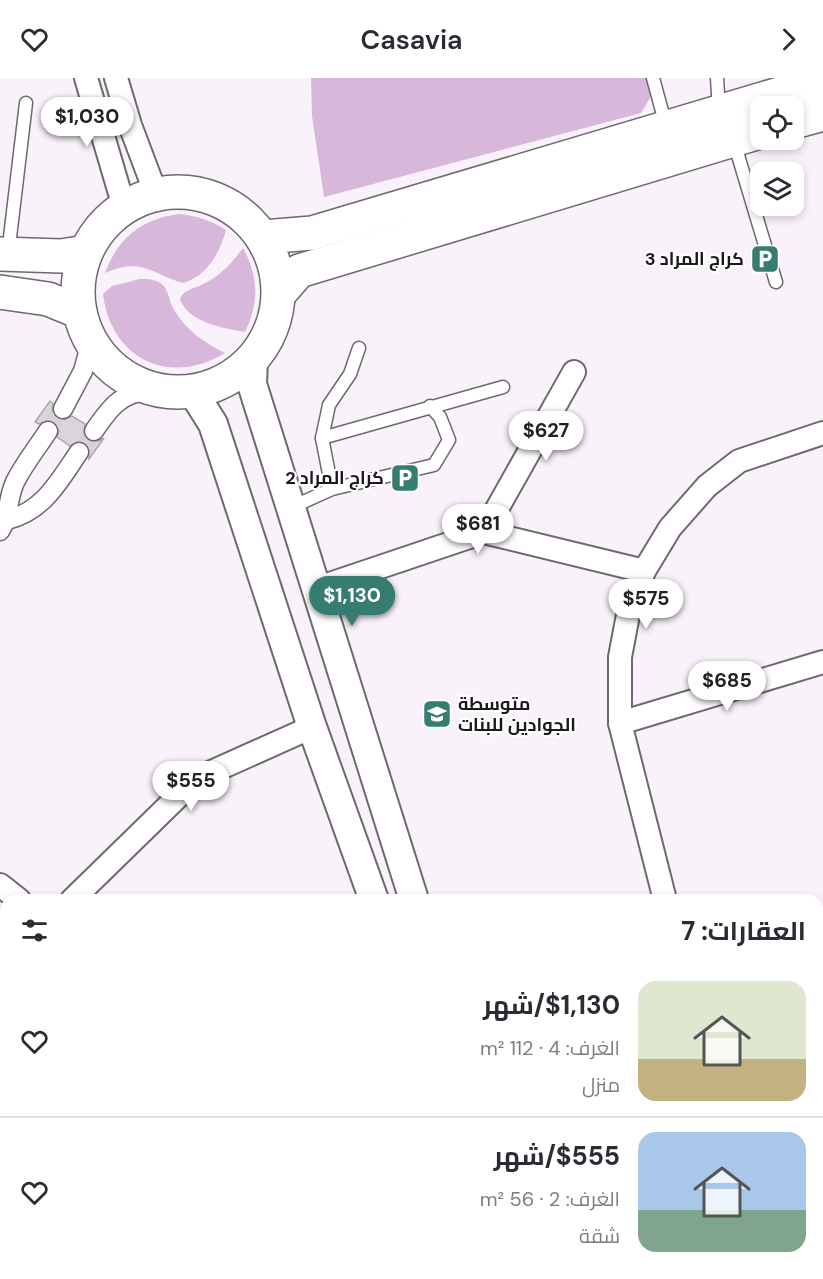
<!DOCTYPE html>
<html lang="ar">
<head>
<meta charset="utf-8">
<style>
  :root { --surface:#fff; --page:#f7f7f7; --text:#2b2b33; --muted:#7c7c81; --line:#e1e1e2; --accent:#377c70 }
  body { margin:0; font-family:"DM Sans",Cairo,sans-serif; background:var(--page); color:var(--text); direction:rtl; height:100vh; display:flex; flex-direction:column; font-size:22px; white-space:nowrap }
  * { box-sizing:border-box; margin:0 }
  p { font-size:20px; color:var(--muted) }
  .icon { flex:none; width:33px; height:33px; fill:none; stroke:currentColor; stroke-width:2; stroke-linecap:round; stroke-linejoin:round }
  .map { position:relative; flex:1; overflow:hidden; direction:ltr }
  .side { position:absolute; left:0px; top:816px; width:824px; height:386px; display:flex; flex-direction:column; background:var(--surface); border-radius:18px 18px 0 0; box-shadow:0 3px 9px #0003; direction:rtl }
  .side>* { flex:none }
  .buttons { position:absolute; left:750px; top:18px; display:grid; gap:12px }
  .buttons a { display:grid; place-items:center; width:54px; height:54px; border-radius:12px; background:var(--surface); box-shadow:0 3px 9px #0003; font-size:30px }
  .price { position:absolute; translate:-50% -51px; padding:0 14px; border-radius:21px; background:#fff; color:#222; font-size:20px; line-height:39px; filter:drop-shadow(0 2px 3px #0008) }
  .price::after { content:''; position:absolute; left:50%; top:36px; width:18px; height:14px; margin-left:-9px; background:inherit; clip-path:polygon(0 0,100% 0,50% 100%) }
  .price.selected { background:var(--accent); color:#fff }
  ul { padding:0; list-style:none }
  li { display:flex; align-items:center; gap:18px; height:150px; padding:0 18px }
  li+li { border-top:2px solid var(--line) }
  li span { display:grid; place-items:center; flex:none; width:168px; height:120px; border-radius:18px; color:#555 }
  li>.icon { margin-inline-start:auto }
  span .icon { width:72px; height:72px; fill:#fffc; stroke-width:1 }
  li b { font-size:26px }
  h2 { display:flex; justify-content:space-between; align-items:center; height:72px; padding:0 18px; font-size:26px }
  header { display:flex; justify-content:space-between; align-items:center; height:78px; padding:0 18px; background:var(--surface); font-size:27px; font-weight:600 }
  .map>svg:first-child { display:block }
  .green { fill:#d7b8db }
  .building { fill:#dad4db; stroke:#ada7ae; stroke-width:1.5 }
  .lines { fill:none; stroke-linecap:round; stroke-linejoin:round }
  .pedestrian-tunnel { stroke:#d8d1d9; stroke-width:18; stroke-dasharray:18 9; stroke-linecap:butt }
  .service-casing { stroke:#6e686f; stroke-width:15 }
  .pedestrian-casing { stroke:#6e686f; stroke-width:21 }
  .minor-casing { stroke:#6e686f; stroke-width:26 }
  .tertiary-casing { stroke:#6e686f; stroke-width:32 }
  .primary-casing { stroke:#6e686f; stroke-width:36 }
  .service { stroke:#fff; stroke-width:12 }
  .pedestrian { stroke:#fff; stroke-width:18 }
  .minor { stroke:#fff; stroke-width:22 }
  .tertiary { stroke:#fff; stroke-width:28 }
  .primary { stroke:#fff; stroke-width:33 }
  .labels { text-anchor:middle; stroke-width:4.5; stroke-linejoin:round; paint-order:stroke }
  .poi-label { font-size:18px; font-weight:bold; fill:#1c191c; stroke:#fff; text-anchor:end }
</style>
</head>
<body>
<header><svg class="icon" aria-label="forward" viewBox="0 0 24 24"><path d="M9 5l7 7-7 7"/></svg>Casavia<svg class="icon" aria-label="heart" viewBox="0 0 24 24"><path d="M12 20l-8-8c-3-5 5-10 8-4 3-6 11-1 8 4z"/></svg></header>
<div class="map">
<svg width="823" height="1201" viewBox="0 0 823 1201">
  <rect width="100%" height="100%" fill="#f9f2fa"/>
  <!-- green -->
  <g class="green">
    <polygon points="311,0 662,0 641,35 324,119 312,38"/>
    <path d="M 179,136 C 197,138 210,142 226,152 C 220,175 207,198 183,205 C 149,195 143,179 105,195 C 118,160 141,141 179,136 Z"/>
    <path d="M 243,170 C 259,199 259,225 245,254 C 223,250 190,245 180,222 C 182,212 194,211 203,206 C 220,198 232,185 243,170 Z"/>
    <path d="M 140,201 C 148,201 156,201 163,207 C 168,212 169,221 172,228 C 184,251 203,264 225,275 C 169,309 111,281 103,216 L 112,208 Z"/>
  </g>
  <!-- building -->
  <polygon class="building" points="50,323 53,325 52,332 57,341 64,342 72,338 85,346 84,357 88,363 98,363 104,360 89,381 89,370 86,365 79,363 70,368 57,359 59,353 55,344 48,342 39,346 35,344"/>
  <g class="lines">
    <!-- pedestrian-tunnel -->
    <g class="pedestrian-tunnel">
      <polyline points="48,353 63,331"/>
      <polyline points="79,374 94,353"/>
    </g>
    <!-- service casing -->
    <g class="service-casing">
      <g id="service">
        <polyline points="653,0 666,48"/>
        <polyline points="717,0 719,33"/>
        <polyline points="734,64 776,204"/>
        <polyline points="8,176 26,25"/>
        <polyline points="322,360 503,309"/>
        <polyline points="332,411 322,360 329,327 350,296 359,270"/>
        <polyline points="292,429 332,411 434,387 449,362 440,339 430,328"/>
      </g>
    </g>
    <!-- pedestrian casing -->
    <g class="pedestrian-casing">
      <g id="pedestrian">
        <polyline points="63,331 83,293 91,264"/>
        <path d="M 94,353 C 109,331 121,314 149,313"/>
        <path d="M 7,442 C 44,433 59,403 79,374"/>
        <path d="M 0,453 C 10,438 7,421 15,404 C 24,386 37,370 48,353"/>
      </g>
    </g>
    <!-- minor casing -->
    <g class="minor-casing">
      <g id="minor">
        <polyline points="86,0 124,129"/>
        <polyline points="116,0 130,47 156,116"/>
        <polyline points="484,454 574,294"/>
        <polyline points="315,511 484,454 644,493"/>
        <polyline points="620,645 823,584"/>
        <polyline points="0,807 19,822"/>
        <polyline points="72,822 196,701 312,649"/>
        <polyline points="665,822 620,645 620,579 628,537 644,493 670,450 707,408 739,383 823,355"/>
        <polyline points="818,844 823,842"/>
        <polyline points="781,1196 783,1201"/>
      </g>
    </g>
    <!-- tertiary casing -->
    <g class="tertiary-casing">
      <g id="tertiary">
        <polyline points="253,282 252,306 414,822"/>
        <polyline points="193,314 213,346 312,649 374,822"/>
        <polyline points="0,1085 6,1090"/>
        <polyline points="0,1151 6,1156"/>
        <polyline points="56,1196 63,1201"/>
        <polyline points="132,1196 139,1201"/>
        <polyline points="485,1196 487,1201"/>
        <polyline points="523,1196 525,1201"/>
      </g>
    </g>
    <!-- primary casing -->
    <g class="primary-casing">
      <g id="primary">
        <polyline points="794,44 823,36"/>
        <circle cx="178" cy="214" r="100"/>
        <polyline points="263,159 312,155 823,3"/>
        <polyline points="0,176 61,178 86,174"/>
        <polyline points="0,214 48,221 80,234"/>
        <polyline points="279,216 299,193 760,54"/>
      </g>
    </g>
    <!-- service -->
    <use href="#service" class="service"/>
    <!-- pedestrian -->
    <use href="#pedestrian" class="pedestrian"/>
    <!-- minor -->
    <use href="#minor" class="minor"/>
    <!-- tertiary -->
    <use href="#tertiary" class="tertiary"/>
    <!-- primary -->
    <use href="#primary" class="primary"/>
  </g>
  <!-- icons -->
  <defs>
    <g id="parking-square" transform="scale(1.5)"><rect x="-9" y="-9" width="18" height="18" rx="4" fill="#377c70" stroke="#fff"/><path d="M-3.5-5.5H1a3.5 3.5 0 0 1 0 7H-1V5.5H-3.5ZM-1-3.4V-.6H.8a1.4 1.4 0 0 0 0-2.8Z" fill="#fff"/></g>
    <g id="school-square" transform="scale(1.5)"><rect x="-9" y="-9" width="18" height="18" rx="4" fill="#377c70" stroke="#fff"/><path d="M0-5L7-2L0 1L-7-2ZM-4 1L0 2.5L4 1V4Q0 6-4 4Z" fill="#fff"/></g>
  </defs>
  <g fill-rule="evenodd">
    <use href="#parking-square" x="765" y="181"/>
    <use href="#parking-square" x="405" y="400"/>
    <use href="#school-square" x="437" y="636"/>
  </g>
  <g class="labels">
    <!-- poi labels -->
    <g class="poi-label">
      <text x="744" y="187">كراج المراد 3</text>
      <text x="384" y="406">كراج المراد 2</text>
      <text x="458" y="632" text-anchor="start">متوسطة<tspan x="458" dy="21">الجوادين للبنات</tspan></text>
    </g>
  </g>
</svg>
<div class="buttons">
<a><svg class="icon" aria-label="locate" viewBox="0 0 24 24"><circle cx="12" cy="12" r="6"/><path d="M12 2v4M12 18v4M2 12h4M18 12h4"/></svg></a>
<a><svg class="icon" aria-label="layers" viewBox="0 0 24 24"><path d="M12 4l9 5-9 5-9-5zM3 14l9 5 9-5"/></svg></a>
</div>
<b class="price" style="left:87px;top:70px">$1,030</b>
<b class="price" style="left:546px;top:384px">$627</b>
<b class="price" style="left:478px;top:477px">$681</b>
<b class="price selected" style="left:352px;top:549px">$1,130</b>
<b class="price" style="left:646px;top:552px">$575</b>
<b class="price" style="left:727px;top:634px">$685</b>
<b class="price" style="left:191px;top:734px">$555</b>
<section class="side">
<h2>العقارات: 7<svg class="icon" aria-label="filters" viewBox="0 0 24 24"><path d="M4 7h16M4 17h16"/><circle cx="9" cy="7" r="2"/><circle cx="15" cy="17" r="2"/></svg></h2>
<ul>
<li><span style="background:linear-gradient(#dfe7d0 65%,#c2b280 0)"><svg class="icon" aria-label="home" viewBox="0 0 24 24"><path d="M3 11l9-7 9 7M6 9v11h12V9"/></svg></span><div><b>$1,130/شهر</b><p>الغرف: 4 · 112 m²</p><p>منزل</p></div><svg class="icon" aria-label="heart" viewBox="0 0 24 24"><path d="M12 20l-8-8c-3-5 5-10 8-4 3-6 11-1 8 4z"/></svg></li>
<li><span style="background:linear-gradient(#a9c7e8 65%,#7fa58c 0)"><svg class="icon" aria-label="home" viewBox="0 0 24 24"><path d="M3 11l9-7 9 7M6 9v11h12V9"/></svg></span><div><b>$555/شهر</b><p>الغرف: 2 · 56 m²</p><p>شقة</p></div><svg class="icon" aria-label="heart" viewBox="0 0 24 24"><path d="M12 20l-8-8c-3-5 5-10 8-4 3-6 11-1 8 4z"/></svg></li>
</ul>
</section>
</div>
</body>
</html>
